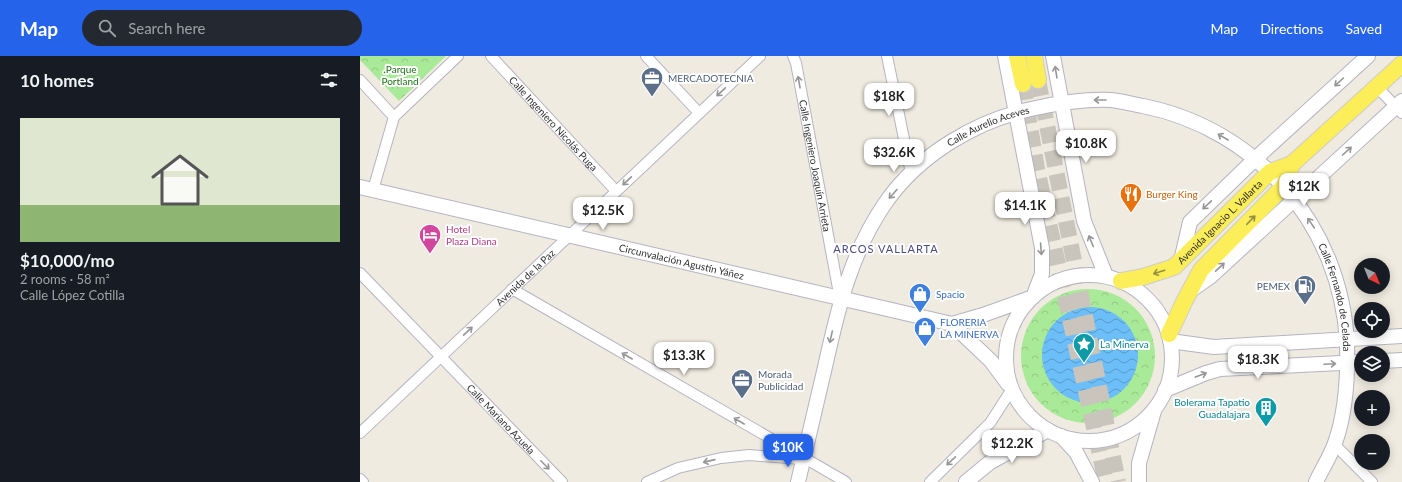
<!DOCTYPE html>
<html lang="en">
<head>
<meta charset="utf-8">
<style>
  :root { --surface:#171b24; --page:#242831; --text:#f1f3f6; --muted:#9ea1a6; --line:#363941; --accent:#2563eb }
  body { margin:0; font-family:Lato,sans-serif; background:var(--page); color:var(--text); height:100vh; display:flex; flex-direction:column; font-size:15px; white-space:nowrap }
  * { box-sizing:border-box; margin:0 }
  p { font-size:13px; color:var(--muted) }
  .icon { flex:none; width:22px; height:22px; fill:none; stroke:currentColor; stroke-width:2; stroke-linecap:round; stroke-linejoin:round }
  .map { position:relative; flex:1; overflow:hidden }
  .details { display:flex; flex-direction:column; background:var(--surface); width:360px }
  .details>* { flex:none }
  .needle { width:26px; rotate:137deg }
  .controls { position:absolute; left:994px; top:202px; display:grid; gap:8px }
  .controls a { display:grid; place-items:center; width:36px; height:36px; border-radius:50%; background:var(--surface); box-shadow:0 2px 10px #0003; font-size:20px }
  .price { position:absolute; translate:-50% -34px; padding:0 9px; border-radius:8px; background:#fff; color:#222; font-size:13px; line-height:26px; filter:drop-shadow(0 1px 2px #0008) }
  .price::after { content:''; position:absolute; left:50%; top:24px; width:12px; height:9px; margin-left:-6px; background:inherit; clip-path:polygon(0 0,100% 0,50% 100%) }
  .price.current { background:var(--accent); color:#fff }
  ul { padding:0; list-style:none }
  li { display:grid; align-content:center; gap:8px; height:212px; padding:0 20px }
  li+li { border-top:1px solid var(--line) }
  li span { display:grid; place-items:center; height:124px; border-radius:0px; color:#555 }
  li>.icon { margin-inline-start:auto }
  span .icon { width:72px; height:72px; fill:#fffc; stroke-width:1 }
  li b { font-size:17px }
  h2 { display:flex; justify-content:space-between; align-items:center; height:48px; padding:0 20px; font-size:17px }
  header { display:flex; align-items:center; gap:24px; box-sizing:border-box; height:56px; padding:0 20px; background:var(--accent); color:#fff }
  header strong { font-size:19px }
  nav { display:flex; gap:22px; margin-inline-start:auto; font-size:14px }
  .search { width:280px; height:36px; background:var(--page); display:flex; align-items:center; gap:10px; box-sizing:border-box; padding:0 14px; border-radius:22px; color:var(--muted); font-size:15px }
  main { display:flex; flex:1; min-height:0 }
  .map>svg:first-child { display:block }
  .park { fill:url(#park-crowns) }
  .water { fill:url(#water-waves) }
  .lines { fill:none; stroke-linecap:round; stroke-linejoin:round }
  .primary-tunnel { stroke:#c9c5bc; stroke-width:16; stroke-dasharray:16 8; stroke-linecap:butt }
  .street-casing { stroke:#b4b4c2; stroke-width:12 }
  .secondary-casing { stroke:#b4b4c2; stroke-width:16 }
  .primary-casing { stroke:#cdcdcd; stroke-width:18 }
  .street { stroke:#fff; stroke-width:10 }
  .secondary { stroke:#fff; stroke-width:14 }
  .primary { stroke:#fcee59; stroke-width:16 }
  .oneway { stroke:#969696 }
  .oneway2 { stroke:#958e44 }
  .labels { text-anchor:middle; stroke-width:4; stroke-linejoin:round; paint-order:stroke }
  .park-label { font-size:10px; fill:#1b7315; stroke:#fff }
  .service-label { font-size:10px; fill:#4e5e75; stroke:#fff; text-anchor:start }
  .street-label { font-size:10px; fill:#2e2e2e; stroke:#fff }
  .food-label { font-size:10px; fill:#c56008; stroke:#fff; text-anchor:start }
  .hotel-label { font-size:10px; fill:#b23c85; stroke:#fff; text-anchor:start }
  .shop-label { font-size:10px; fill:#366cbe; stroke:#fff; text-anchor:start }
  .culture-label { font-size:10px; fill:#0d838f; stroke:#fff; text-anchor:start }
  .neighbourhood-label { font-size:11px; letter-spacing:1px; fill:#494b83; stroke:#fff }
</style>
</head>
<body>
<header>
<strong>Map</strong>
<div class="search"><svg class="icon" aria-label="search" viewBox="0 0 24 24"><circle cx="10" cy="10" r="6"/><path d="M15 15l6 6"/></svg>Search here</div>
<nav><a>Map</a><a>Directions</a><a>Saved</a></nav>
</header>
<main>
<section class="details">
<h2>10 homes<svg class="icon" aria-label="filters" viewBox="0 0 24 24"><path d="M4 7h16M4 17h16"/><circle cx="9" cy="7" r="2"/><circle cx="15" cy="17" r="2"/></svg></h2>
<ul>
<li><span style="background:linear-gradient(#dfe7d0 70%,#8fb573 0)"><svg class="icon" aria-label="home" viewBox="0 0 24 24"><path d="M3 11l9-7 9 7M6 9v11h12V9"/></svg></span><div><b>$10,000/mo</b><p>2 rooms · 58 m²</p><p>Calle López Cotilla</p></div></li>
</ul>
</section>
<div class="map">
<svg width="1042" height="426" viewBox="0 0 1042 426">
  <defs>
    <pattern id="park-crowns" width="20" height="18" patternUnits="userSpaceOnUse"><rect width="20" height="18" fill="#a9ea99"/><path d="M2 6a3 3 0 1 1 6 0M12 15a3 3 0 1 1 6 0" fill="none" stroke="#92c984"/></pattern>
    <pattern id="water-waves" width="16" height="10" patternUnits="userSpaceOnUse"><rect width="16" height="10" fill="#6cbef8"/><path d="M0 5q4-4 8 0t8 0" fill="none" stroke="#599bc9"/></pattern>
  </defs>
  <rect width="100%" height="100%" fill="#f0ebe0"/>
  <!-- park -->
  <g class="park">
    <polygon points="0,0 86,0 39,45 0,4"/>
    <circle cx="728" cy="300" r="67"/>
  </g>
  <!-- water -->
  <circle class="water" cx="730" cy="299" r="48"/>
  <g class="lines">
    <!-- primary-tunnel -->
    <g class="primary-tunnel">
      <polyline points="678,24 758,426"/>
      <polyline points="663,28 677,113 746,426"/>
    </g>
    <!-- street casing -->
    <g class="street-casing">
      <g id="street">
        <path id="s1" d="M 131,0 L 256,135"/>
        <polyline points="286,0 339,57"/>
        <path id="s2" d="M 433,0 L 436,7 L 480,243"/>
        <polyline points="527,0 551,117"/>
        <polyline points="0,24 34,61"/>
        <polyline points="1017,31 1042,57"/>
        <polyline points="13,134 34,61 98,0"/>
        <path id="s3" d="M 0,217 L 202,426"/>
        <polyline points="152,233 486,426"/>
        <path id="s4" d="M 0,377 L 400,0"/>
        <polyline points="974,388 1012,426"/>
        <polyline points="0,423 3,426"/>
        <polyline points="287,426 318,412 361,402 389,399 441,403"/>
        <polyline points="570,426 630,367 652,333"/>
      </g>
    </g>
    <!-- secondary casing -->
    <g class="secondary-casing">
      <g id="secondary">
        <polyline points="693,0 724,165 746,220"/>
        <path id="s5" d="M 0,131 L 592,268 L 623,259 L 673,241 L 682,218 L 682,192 L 645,0"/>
        <polyline points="821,205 830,166 895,103 1008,0"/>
        <circle cx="729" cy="302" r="83"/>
        <polyline points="830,235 850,221 1042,45"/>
        <polyline points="592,268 631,305 648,328"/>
        <polyline points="810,285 854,291 1042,280"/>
        <polyline points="1023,305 1042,304"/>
        <polyline points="805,334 846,317 860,313 1001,306"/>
        <polyline points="701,380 716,396 732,426"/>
        <path id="s6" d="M 438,426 C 447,388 456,349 465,311 C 478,252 491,196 526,146 C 559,99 615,65 671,53 C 698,47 724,43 751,44 C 761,45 772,48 783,50 C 898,73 981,170 987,287 C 988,320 986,356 975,387 C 970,401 962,413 956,426"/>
        <polyline points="606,426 629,407 688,374"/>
        <polyline points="779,426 779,407 794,355"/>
      </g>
    </g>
    <!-- primary casing -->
    <g class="primary-casing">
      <g id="primary">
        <polyline points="657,0 663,28"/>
        <polyline points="674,0 678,24"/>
        <path id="s7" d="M 761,225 L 783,221 L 814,211 L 910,116 L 932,108 L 1042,8"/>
        <polyline points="809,278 824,246 841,214 924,130 932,108"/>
      </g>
    </g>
    <!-- street -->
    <use href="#street" class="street"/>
    <!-- secondary -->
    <use href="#secondary" class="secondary"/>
    <!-- primary -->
    <use href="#primary" class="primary"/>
  </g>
  <!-- one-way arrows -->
  <defs><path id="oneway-shaft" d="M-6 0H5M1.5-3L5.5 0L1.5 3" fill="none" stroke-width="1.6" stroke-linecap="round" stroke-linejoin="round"/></defs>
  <g class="oneway">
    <use href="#oneway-shaft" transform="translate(696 16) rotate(-99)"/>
    <use href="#oneway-shaft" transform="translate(439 26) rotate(-100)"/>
    <use href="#oneway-shaft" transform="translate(979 26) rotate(138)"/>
    <use href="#oneway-shaft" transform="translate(361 36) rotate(137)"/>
    <use href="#oneway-shaft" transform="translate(740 44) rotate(180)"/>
    <use href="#oneway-shaft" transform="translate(863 81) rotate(-150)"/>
    <use href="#oneway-shaft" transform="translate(987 95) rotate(-42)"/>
    <use href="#oneway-shaft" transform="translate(267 125) rotate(137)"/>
    <use href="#oneway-shaft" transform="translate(533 138) rotate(132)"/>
    <use href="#oneway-shaft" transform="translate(847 149) rotate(136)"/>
    <use href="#oneway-shaft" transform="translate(951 167) rotate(-124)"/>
    <use href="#oneway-shaft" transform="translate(731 185) rotate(-112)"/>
    <use href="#oneway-shaft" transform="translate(681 193) rotate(86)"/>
    <use href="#oneway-shaft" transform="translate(860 211) rotate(-43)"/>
    <use href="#oneway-shaft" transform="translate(108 275) rotate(-43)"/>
    <use href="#oneway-shaft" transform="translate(471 281) rotate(103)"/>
    <use href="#oneway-shaft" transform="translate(267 300) rotate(-150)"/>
    <use href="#oneway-shaft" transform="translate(970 308) rotate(-3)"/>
    <use href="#oneway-shaft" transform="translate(841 319) rotate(-20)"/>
    <use href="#oneway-shaft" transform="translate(379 365) rotate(-150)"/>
    <use href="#oneway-shaft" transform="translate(349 405) rotate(167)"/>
    <use href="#oneway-shaft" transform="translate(591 405) rotate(136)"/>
    <use href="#oneway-shaft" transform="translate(185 409) rotate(45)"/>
  </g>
  <g class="oneway2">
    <use href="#oneway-shaft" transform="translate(891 164) rotate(-46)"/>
    <use href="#oneway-shaft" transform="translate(799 216) rotate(162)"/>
  </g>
  <!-- icons -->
  <defs>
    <g id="office-pin" transform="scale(1.15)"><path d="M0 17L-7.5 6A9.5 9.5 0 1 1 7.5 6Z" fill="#5c6f8a" stroke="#fff"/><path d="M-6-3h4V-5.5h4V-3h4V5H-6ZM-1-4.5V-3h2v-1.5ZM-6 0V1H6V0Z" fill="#fff"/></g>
    <g id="restaurant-pin" transform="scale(1.15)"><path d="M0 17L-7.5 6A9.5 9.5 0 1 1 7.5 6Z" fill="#e8710a" stroke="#fff"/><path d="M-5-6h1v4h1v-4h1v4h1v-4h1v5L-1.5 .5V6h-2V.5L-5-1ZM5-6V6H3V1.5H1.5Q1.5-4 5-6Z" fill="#fff"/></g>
    <g id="hotel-pin" transform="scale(1.15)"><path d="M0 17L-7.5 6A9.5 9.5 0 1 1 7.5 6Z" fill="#d1479c" stroke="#fff"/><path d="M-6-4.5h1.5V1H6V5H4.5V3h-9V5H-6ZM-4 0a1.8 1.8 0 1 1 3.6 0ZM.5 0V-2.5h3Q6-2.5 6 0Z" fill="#fff"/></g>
    <g id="fuel-pin" transform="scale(1.15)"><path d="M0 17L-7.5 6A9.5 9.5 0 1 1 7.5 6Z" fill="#5c6f8a" stroke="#fff"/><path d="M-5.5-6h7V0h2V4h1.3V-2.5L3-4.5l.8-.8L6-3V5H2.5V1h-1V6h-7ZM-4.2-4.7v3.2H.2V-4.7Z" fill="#fff"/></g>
    <g id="shop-pin" transform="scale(1.15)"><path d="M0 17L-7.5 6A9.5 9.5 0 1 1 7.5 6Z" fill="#3f7fe0" stroke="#fff"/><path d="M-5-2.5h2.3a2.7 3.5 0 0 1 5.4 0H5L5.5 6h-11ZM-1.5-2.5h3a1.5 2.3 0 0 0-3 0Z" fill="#fff"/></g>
    <g id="sight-pin" transform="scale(1.15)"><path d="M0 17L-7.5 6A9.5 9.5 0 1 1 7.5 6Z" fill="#0f9aa8" stroke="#fff"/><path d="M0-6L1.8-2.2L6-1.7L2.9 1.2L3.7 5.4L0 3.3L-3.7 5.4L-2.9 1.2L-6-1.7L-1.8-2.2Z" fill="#fff"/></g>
    <g id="building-pin" transform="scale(1.15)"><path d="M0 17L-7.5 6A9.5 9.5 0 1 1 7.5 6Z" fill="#0f9aa8" stroke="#fff"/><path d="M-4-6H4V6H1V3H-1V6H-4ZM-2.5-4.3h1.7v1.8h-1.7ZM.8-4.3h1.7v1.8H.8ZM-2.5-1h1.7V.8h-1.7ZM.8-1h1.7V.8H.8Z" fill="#fff"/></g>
  </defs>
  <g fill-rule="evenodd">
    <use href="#office-pin" x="292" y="22"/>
    <use href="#restaurant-pin" x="771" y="138"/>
    <use href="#hotel-pin" x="70" y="179"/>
    <use href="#fuel-pin" x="945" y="230"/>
    <use href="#shop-pin" x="560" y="238"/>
    <use href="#shop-pin" x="565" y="272"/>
    <use href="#sight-pin" x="724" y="288"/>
    <use href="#office-pin" x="382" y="324"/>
    <use href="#building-pin" x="906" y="352"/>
  </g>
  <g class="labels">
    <!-- park labels -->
    <g class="park-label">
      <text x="40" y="17">.Parque<tspan x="40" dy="12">Portland</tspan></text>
    </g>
    <!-- service labels -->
    <g class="service-label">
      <text x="308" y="26">MERCADOTECNIA</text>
      <text x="930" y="234" text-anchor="end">PEMEX</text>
      <text x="398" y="322">Morada<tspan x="398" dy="12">Publicidad</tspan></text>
    </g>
    <!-- street labels -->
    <g class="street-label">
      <text dy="4" stroke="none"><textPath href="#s1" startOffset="92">Calle Ingeniero Nicolás Puga</textPath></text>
      <text dy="4" stroke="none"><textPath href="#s6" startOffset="425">Calle Aurelio Aceves</textPath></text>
      <text dy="4" stroke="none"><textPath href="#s2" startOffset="112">Calle Ingeniero Joaquín Arrieta</textPath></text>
      <text dy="4" stroke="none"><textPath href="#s7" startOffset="119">Avenida Ignacio L. Vallarta</textPath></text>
      <text dy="4" stroke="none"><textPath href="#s5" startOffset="330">Circunvalación Agustín Yáñez</textPath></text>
      <text dy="4" stroke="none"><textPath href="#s4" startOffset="227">Avenida de la Paz</textPath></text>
      <text dy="4" stroke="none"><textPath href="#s6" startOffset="874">Calle Fernando de Celada</textPath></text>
      <text dy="4" stroke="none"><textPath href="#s3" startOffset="203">Calle Mariano Azuela</textPath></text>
    </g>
    <!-- food labels -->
    <g class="food-label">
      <text x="786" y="142">Burger King</text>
    </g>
    <!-- hotel labels -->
    <g class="hotel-label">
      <text x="86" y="177">Hotel<tspan x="86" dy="12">Plaza Diana</tspan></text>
    </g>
    <!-- shop labels -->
    <g class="shop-label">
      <text x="576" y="242">Spacio</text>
      <text x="580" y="270">FLORERIA<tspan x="580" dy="12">LA MINERVA</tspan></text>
    </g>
    <!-- culture labels -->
    <g class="culture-label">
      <text x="740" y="292">La Minerva</text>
      <text x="890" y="350" text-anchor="end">Bolerama Tapatio<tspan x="890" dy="12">Guadalajara</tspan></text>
    </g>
    <!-- neighbourhood labels -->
    <g class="neighbourhood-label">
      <text x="526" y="197">ARCOS VALLARTA</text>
    </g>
  </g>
</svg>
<div class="controls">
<a><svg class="needle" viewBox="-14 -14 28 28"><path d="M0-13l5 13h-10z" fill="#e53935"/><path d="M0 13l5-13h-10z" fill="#9ea1a6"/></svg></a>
<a><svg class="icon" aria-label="locate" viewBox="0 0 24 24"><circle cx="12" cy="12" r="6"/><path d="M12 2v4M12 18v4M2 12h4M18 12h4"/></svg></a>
<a><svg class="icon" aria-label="layers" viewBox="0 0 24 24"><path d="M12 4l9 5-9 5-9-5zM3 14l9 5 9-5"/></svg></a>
<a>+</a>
<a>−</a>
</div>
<b class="price" style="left:529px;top:61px">$18K</b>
<b class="price" style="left:726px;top:108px">$10.8K</b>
<b class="price" style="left:534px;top:117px">$32.6K</b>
<b class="price" style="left:944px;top:151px">$12K</b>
<b class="price" style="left:665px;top:170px">$14.1K</b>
<b class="price" style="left:243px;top:175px">$12.5K</b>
<b class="price" style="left:324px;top:320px">$13.3K</b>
<b class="price" style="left:898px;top:324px">$18.3K</b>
<b class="price" style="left:652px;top:408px">$12.2K</b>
<b class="price current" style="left:428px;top:412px">$10K</b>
</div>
</main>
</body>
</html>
